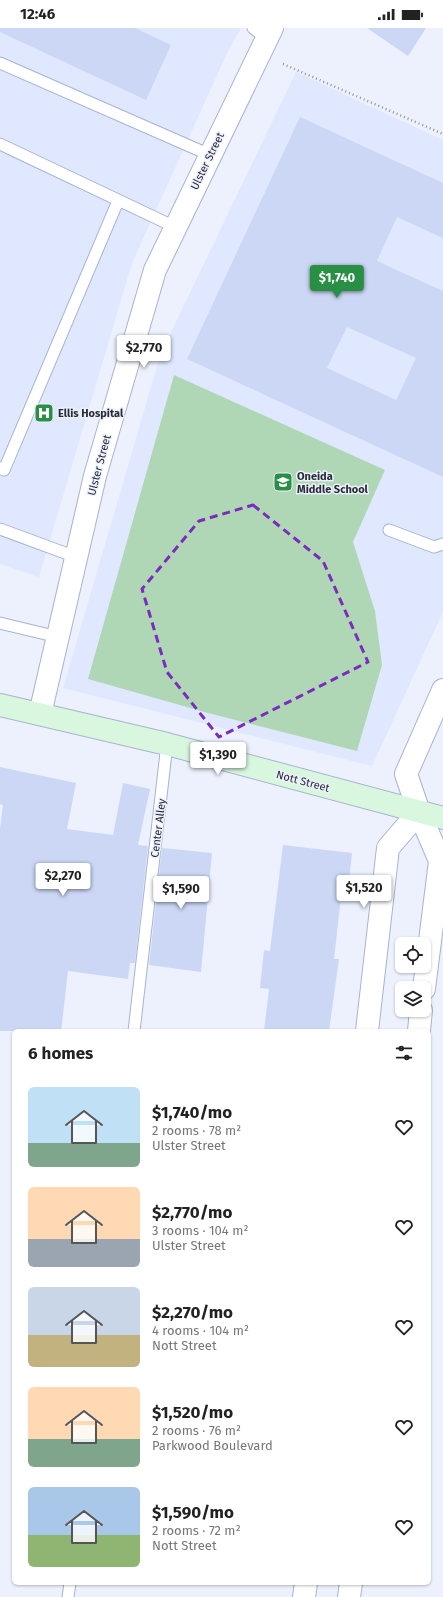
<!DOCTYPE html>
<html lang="en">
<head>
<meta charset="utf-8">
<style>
  :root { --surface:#fff; --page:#f6f6f6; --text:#222; --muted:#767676; --accent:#298f45 }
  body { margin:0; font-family:"Fira Sans",sans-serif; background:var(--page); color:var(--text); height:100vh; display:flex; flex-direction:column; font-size:15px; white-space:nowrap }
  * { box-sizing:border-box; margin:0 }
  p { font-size:13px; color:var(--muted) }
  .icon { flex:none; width:22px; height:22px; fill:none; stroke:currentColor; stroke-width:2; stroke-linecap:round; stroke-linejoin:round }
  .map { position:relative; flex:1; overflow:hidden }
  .side { position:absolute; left:12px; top:1001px; width:419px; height:556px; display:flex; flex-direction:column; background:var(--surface); border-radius:6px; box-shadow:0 1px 3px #0004 }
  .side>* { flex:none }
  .tools { position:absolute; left:395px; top:909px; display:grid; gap:8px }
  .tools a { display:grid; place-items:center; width:36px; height:36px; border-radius:6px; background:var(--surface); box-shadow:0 1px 3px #0004; font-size:20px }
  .price { position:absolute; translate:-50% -34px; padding:0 9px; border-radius:4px; background:#fff; color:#222; font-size:13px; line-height:26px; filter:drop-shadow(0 1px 2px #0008) }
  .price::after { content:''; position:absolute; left:50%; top:24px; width:12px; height:9px; margin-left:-6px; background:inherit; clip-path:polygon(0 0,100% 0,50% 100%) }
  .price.current { background:var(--accent); color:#fff }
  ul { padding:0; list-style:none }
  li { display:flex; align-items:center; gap:12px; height:100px; padding:0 16px }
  li span { display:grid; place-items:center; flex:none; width:112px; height:80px; border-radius:6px; color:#555 }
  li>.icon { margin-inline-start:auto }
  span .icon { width:48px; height:48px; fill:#fffc; stroke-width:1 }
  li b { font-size:17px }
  h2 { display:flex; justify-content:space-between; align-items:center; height:48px; padding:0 16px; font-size:17px }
  .status { display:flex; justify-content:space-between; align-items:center; height:28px; padding:0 20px; background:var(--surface); direction:ltr }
  .status svg { height:11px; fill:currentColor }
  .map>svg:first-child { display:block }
  .built { fill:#dfe8ff }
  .pitch { fill:#b0d7b5 }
  .building { fill:#cbd7f5; fill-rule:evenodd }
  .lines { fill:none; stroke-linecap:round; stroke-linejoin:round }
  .service-casing { stroke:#a8b3d1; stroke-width:13 }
  .minor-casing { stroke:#a8b3d1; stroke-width:24 }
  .secondary-casing { stroke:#a8b3d1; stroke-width:24 }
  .path { stroke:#8f94a0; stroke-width:2.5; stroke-dasharray:1 3; stroke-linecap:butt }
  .service { stroke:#fff; stroke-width:11 }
  .minor { stroke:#fff; stroke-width:22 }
  .secondary { stroke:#d8f7de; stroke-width:22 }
  .marked { fill:none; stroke:#7b2cbf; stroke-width:3; stroke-dasharray:8 5; stroke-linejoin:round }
  .labels { text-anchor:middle; stroke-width:3; stroke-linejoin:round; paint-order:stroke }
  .street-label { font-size:11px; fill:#272c37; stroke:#ecf1fd }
  .poi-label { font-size:11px; font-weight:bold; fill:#272c37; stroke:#ecf1fd; text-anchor:start }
</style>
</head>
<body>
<div class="status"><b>12:46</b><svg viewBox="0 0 49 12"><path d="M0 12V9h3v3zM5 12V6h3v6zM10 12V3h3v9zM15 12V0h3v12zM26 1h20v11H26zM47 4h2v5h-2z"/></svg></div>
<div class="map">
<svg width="443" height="1569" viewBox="0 0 443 1569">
  <rect width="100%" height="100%" fill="#ecf1fd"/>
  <!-- built -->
  <g class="built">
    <polygon points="0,0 241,0 228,23 132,235 39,549 0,536"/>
    <polygon points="296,44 443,112 443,584 372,738 63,660 161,325"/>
  </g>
  <!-- pitch -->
  <polygon class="pitch" points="174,347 385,442 353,514 375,583 382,637 357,723 208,685 88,651"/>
  <!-- building -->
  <g class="building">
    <polygon points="0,0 135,0 171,17 146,72 0,4"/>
    <polygon points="367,0 426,0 408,28"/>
    <path d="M 300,89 L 443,155 L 443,210 L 397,189 L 377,233 L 443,263 L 443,449 L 187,331 ZM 347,299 L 416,330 L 396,372 L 327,340 Z"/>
    <polygon points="0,739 76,755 67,801 113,807 123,755 150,761 138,817 148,818 135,935 130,935 128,951 68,943 61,1003 0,1003 0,800 3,777 0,776"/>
    <polygon points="283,817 352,825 348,861 342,860 334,931 339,931 329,1003 264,1003 269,961 260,960 264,922 270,923"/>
    <polygon points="162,820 212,825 201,944 149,937"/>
  </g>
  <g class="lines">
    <!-- service casing -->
    <g class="service-casing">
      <g id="service">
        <polyline points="253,0 266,10"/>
        <polyline points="0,35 210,127"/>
        <polyline points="0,116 175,199"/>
        <polyline points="0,440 4,442 118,173"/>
        <polyline points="0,501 76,529"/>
        <polyline points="389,502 434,519 443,516"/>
        <polyline points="0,595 58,609"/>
        <polyline points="134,1003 167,716"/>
        <polyline points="68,1569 70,1555"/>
      </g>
    </g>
    <!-- minor casing -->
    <g class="minor-casing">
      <g id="minor">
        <polyline points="40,686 95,448 155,242 272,0"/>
        <polyline points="424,961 440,833 419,784 406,746 443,662"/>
        <polyline points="367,1003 388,820 419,784"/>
        <polyline points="419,1003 421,982"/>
        <polyline points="304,1569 306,1555"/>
        <polyline points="349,1569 351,1555"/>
      </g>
    </g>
    <!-- secondary casing -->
    <g class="secondary-casing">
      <polyline id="secondary" points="0,677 167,716 443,790"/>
    </g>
    <!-- path -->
    <polyline class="path" points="283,36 443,106"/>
    <!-- service -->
    <use href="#service" class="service"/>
    <!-- minor -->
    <use href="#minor" class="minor"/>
    <!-- secondary -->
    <use href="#secondary" class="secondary"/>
  </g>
  <!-- marked area -->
  <path class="marked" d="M 253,477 L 323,533 L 368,634 L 219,709 L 167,644 L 142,561 L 199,493 Z"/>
  <!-- icons -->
  <defs>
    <g id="hospital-square" transform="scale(1)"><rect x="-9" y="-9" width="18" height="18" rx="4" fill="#298f45" stroke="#ecf1fd"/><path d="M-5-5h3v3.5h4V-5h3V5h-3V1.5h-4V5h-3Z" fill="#fff"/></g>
    <g id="school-square" transform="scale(1)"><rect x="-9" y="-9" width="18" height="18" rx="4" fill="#298f45" stroke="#ecf1fd"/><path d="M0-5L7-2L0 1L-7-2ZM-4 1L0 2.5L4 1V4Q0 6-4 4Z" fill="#fff"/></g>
  </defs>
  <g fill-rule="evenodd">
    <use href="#hospital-square" x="44" y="385"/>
    <use href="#school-square" x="283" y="454"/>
  </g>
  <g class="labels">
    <!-- street labels -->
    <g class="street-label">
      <text transform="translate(207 133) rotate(-64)" y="4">Ulster Street</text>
      <text transform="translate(99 437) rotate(-75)" y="4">Ulster Street</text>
      <text transform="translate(303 753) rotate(15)" y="4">Nott Street</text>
      <text transform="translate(158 800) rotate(-83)" y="4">Center Alley</text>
    </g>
    <!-- poi labels -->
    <g class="poi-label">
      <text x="58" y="389">Ellis Hospital</text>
      <text x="297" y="452">Oneida<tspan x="297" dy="13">Middle School</tspan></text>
    </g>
  </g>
</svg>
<div class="tools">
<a><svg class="icon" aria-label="locate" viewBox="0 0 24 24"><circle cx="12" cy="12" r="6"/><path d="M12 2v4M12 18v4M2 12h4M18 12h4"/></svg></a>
<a><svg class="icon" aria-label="layers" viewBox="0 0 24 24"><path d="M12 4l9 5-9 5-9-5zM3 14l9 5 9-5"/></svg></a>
</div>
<b class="price current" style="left:337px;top:271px">$1,740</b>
<b class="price" style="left:144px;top:341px">$2,770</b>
<b class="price" style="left:218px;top:748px">$1,390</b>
<b class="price" style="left:63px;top:869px">$2,270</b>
<b class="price" style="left:364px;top:881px">$1,520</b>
<b class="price" style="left:181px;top:882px">$1,590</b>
<section class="side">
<h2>6 homes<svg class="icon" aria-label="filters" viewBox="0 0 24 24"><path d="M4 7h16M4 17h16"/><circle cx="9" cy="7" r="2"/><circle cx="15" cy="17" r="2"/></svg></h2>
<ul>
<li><span style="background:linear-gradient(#bfe0f5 70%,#7fa58c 0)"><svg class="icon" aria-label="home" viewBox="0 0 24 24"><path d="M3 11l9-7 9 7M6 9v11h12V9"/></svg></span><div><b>$1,740/mo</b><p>2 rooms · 78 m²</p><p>Ulster Street</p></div><svg class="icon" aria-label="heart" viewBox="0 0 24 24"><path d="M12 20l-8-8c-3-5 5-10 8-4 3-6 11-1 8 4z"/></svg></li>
<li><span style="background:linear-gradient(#ffd9b3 65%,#9aa5b1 0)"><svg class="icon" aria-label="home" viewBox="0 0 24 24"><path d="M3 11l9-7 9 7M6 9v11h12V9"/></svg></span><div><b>$2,770/mo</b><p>3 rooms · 104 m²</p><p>Ulster Street</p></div><svg class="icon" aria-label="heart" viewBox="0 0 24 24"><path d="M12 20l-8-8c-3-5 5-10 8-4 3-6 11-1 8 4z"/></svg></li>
<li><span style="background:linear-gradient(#c9d6e8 60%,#c2b280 0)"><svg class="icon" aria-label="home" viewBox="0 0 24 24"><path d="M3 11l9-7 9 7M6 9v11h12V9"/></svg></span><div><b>$2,270/mo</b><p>4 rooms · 104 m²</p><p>Nott Street</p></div><svg class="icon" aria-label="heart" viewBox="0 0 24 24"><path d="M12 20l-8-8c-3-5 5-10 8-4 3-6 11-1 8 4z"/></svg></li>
<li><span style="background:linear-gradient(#ffd9b3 65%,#7fa58c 0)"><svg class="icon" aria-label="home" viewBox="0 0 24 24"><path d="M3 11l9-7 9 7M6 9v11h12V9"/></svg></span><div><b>$1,520/mo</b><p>2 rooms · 76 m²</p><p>Parkwood Boulevard</p></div><svg class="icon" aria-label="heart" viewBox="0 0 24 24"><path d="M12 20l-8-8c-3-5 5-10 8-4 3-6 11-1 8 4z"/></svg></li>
<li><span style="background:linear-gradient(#a9c7e8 60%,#8fb573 0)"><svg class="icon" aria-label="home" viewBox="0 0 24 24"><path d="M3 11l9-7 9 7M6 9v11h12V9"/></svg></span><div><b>$1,590/mo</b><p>2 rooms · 72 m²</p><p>Nott Street</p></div><svg class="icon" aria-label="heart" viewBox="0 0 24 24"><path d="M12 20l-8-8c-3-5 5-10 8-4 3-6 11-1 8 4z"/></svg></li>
</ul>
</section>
</div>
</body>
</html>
